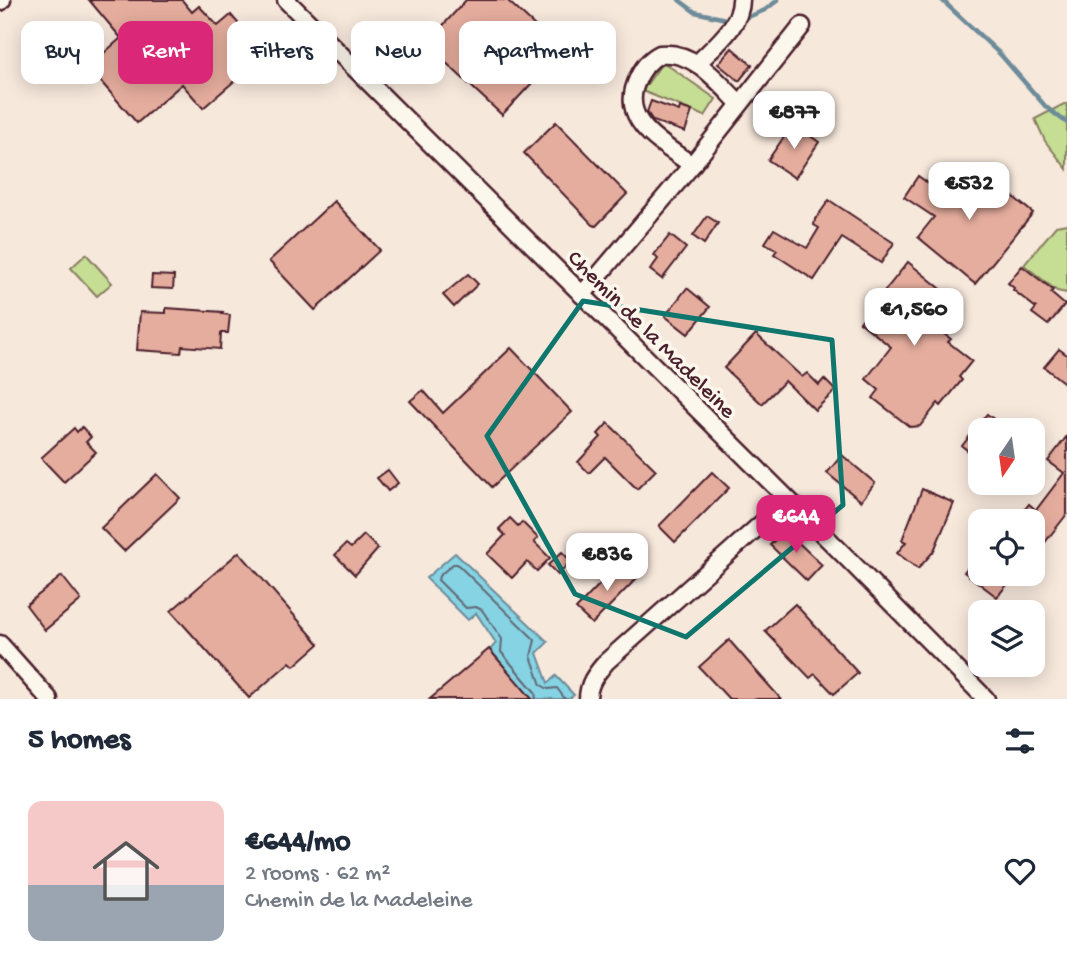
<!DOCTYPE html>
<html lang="en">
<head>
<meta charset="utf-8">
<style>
  :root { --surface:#fff; --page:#f2f2f3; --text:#1f2937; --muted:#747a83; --line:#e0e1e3; --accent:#db2777 }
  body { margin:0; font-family:"Gochi Hand",sans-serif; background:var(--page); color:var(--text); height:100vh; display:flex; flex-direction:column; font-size:26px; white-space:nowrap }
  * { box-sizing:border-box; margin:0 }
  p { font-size:23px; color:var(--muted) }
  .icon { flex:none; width:38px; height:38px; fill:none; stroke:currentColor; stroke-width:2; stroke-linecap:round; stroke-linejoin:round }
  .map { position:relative; height:699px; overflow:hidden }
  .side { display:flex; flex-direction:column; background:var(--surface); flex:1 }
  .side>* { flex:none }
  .banner { position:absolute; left:21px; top:21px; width:700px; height:63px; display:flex; gap:14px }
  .needle { width:46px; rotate:193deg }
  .buttons { position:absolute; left:968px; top:418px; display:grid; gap:14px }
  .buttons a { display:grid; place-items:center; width:77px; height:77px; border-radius:14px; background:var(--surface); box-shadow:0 4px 18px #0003; font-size:35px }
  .price { position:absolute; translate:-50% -60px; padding:0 16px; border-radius:14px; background:#fff; color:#222; font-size:23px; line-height:46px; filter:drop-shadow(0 2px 4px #0008) }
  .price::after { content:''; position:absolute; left:50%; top:42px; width:21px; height:16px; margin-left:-10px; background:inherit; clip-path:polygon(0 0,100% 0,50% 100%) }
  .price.on { background:var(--accent); color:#fff }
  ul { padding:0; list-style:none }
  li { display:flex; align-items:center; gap:21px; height:175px; padding:0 28px }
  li+li { border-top:2px solid var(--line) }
  li span { display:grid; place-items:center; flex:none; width:196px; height:140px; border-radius:14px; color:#555 }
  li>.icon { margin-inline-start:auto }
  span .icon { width:84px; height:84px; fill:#fffc; stroke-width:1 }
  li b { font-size:30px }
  h2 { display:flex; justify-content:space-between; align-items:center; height:84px; padding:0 28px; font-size:30px }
  .chip { padding:0 24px; border-radius:14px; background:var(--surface); box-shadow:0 4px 18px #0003; font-size:24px; line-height:63px }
  .chip.on { background:var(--accent); color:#fff }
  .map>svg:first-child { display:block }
  .green { fill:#c5de94; stroke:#887e60; stroke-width:2 }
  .water { fill:#85d3e3; stroke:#6d8b99; stroke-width:2 }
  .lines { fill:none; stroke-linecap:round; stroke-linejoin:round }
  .shore { stroke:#626775; stroke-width:2 }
  .stream { stroke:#6d8b99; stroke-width:4.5 }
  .building { fill:#e5ad9e; stroke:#4a1f2b; stroke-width:2 }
  .minor-casing { stroke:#4a1f2b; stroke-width:21 }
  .minor { stroke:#fbf7ec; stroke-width:16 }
  .marked { fill:none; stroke:#0f766e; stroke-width:5; stroke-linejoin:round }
  .labels { text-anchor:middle; stroke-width:7; stroke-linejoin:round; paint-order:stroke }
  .street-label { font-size:23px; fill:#4a1f2b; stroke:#fbf7ec }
</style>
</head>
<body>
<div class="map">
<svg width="1067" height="699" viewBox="0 0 1067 699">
  <rect width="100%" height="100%" fill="#f7e8dc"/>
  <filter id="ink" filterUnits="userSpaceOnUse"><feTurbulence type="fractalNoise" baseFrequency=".0143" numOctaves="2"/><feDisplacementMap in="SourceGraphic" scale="14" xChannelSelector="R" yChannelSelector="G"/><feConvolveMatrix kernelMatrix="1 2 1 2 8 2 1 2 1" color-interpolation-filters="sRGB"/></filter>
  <g filter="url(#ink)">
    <!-- green -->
    <g class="green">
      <polygon points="663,62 716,99 705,116 642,91"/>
      <polygon points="1064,104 1067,104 1067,169 1045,141 1035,119"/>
      <polygon points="1067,224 1067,293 1057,291 1024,265 1056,226"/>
      <polygon points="86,254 112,283 97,296 71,268"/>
    </g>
    <!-- water -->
    <polygon class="water" points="455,553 548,642 537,653 548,683 556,676 574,695 569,699 532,699 490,650 496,643 476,613 468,620 426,578"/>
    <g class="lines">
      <!-- shore -->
      <polyline class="shore" points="536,699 535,692 501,652 502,639 482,610 476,607 466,608 438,580 439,576 453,564 457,564 535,640 531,656 541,685 548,689 557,688 565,699"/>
      <!-- stream -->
      <g class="stream">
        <polyline points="679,0 695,12 730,20"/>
        <polyline points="942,0 1000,54 1046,107 1067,123"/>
        <polyline points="741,20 765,10 778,0"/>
      </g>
    </g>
    <!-- building -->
    <g class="building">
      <polygon points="89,0 182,0 192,12 199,6 218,26 231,15 249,36 229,53 245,72 203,108 182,84 137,123 88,67 121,38"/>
      <polygon points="466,0 507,0 562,51 502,115 426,44"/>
      <polygon points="732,48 752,65 739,81 718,64"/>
      <polygon points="651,101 679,111 680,107 692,111 685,132 653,121 647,112"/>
      <polygon points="556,122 627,194 596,226 593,225 524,153"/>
      <polygon points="793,124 819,142 795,178 768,160"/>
      <polygon points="975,166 1033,213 975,284 918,237 934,217 904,197 918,176 949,198"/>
      <polygon points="829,200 894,243 881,263 842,238 814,280 774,254 777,250 765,243 774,229 807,248 819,228 814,225 815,220"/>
      <polygon points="334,201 380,250 315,310 269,261"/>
      <polygon points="707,216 718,223 704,244 693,236"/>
      <polygon points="670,235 686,248 662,279 650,270 658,259 654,255"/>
      <polygon points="908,262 957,302 936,328 951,339 948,342 972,361 959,377 962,380 941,406 938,403 920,426 910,427 873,398 879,390 866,379 891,347 860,322"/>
      <polygon points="1022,266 1053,290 1051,293 1065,305 1048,325 1032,313 1036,308 1013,290 1014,288 1008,283"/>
      <polygon points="468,274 478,284 454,307 443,295"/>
      <polygon points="152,275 174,276 173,289 151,288"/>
      <polygon points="687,288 710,307 688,334 665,316"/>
      <polygon points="166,308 223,312 222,314 230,315 228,333 221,333 220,349 182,346 181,353 137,350 140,312 166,313"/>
      <polygon points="756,334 802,377 807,373 819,385 824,379 834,389 834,392 815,410 785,381 762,404 724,368"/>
      <polygon points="511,348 572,412 492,487 410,401 423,390 443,413"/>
      <polygon points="1059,349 1067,355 1067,385 1044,367"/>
      <polygon points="987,414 1008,430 980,430 980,460 962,446"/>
      <polygon points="608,423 656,470 637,489 605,457 589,473 578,462 601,437 598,434"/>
      <polygon points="82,427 91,437 86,442 96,452 64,482 41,458 74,428 77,432"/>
      <polygon points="1067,436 1067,514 1032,559 1032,522 1015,522 1029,504 1036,510 1064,473 1048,461"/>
      <polygon points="842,455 875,483 861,501 827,473"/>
      <polygon points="388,470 398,483 388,491 377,478"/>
      <polygon points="712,472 729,488 675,542 659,526"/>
      <polygon points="157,474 180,498 124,551 101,528"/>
      <polygon points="922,489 954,503 933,553 932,553 918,569 897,553 906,542 902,540"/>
      <polygon points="510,518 518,526 522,522 538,538 534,542 550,558 537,571 527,562 512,578 487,554 505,535 499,529"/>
      <polygon points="785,530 822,565 807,581 770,545"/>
      <polygon points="364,535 378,549 355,575 335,555 346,544 351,548"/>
      <polygon points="239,552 319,644 294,666 290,662 249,698 171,611"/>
      <polygon points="562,552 571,561 558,575 548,565"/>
      <polygon points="980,552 980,574 1006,574 1012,579 997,597 964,572"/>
      <polygon points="622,561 638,577 592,624 576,609"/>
      <polygon points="62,576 81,600 45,630 26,605"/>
      <polygon points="795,604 858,673 834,694 815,674 810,678 765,631"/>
      <polygon points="729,640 749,663 781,699 729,699 699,667"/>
      <polygon points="489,649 532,699 430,699"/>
    </g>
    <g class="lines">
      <!-- minor casing -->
      <g class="minor-casing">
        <g id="minor">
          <polyline points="286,0 848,559 986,699"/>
          <polyline points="0,2 2,0"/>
          <path d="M 697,64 C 714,46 741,26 741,0"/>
          <path d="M 692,165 C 665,145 620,123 636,83 C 641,70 648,60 660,54 C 694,50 718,82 739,103"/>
          <polyline points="582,295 692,165 802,26"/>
          <polyline points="0,644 49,699"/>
          <path d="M 588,699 C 588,683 596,674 606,662 L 788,500"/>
        </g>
      </g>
      <!-- minor -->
      <use href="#minor" class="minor"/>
    </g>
  </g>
  <!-- marked area -->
  <path class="marked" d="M 583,301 L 832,340 L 843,505 L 686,637 L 575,594 L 487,436 Z"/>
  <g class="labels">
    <!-- street labels -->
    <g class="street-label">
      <text transform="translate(653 333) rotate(45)" y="8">Chemin de la Madeleine</text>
    </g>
  </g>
</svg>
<div class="buttons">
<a><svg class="needle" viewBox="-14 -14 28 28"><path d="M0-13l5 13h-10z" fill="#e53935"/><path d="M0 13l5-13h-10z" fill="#747a83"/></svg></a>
<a><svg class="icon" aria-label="locate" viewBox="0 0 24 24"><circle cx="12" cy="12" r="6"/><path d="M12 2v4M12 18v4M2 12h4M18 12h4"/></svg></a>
<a><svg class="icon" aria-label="layers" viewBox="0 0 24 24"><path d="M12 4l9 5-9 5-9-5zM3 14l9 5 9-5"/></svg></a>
</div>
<b class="price" style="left:794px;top:151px">€877</b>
<b class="price" style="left:969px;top:222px">€532</b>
<b class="price" style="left:914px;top:348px">€1,560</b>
<b class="price on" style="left:796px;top:555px">€644</b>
<b class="price" style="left:607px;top:593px">€836</b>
<div class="banner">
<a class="chip">Buy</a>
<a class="chip on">Rent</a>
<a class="chip">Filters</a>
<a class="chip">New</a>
<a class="chip">Apartment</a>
</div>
</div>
<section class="side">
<h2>5 homes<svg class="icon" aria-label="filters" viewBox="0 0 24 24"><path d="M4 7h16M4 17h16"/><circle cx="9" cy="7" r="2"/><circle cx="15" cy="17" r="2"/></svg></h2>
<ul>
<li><span style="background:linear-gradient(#f6c9c9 60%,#9aa5b1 0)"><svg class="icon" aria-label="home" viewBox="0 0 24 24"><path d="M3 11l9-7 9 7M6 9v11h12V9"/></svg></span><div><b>€644/mo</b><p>2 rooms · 62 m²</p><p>Chemin de la Madeleine</p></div><svg class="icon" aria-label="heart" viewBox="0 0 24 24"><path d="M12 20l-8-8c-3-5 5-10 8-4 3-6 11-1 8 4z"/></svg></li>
</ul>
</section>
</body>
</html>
